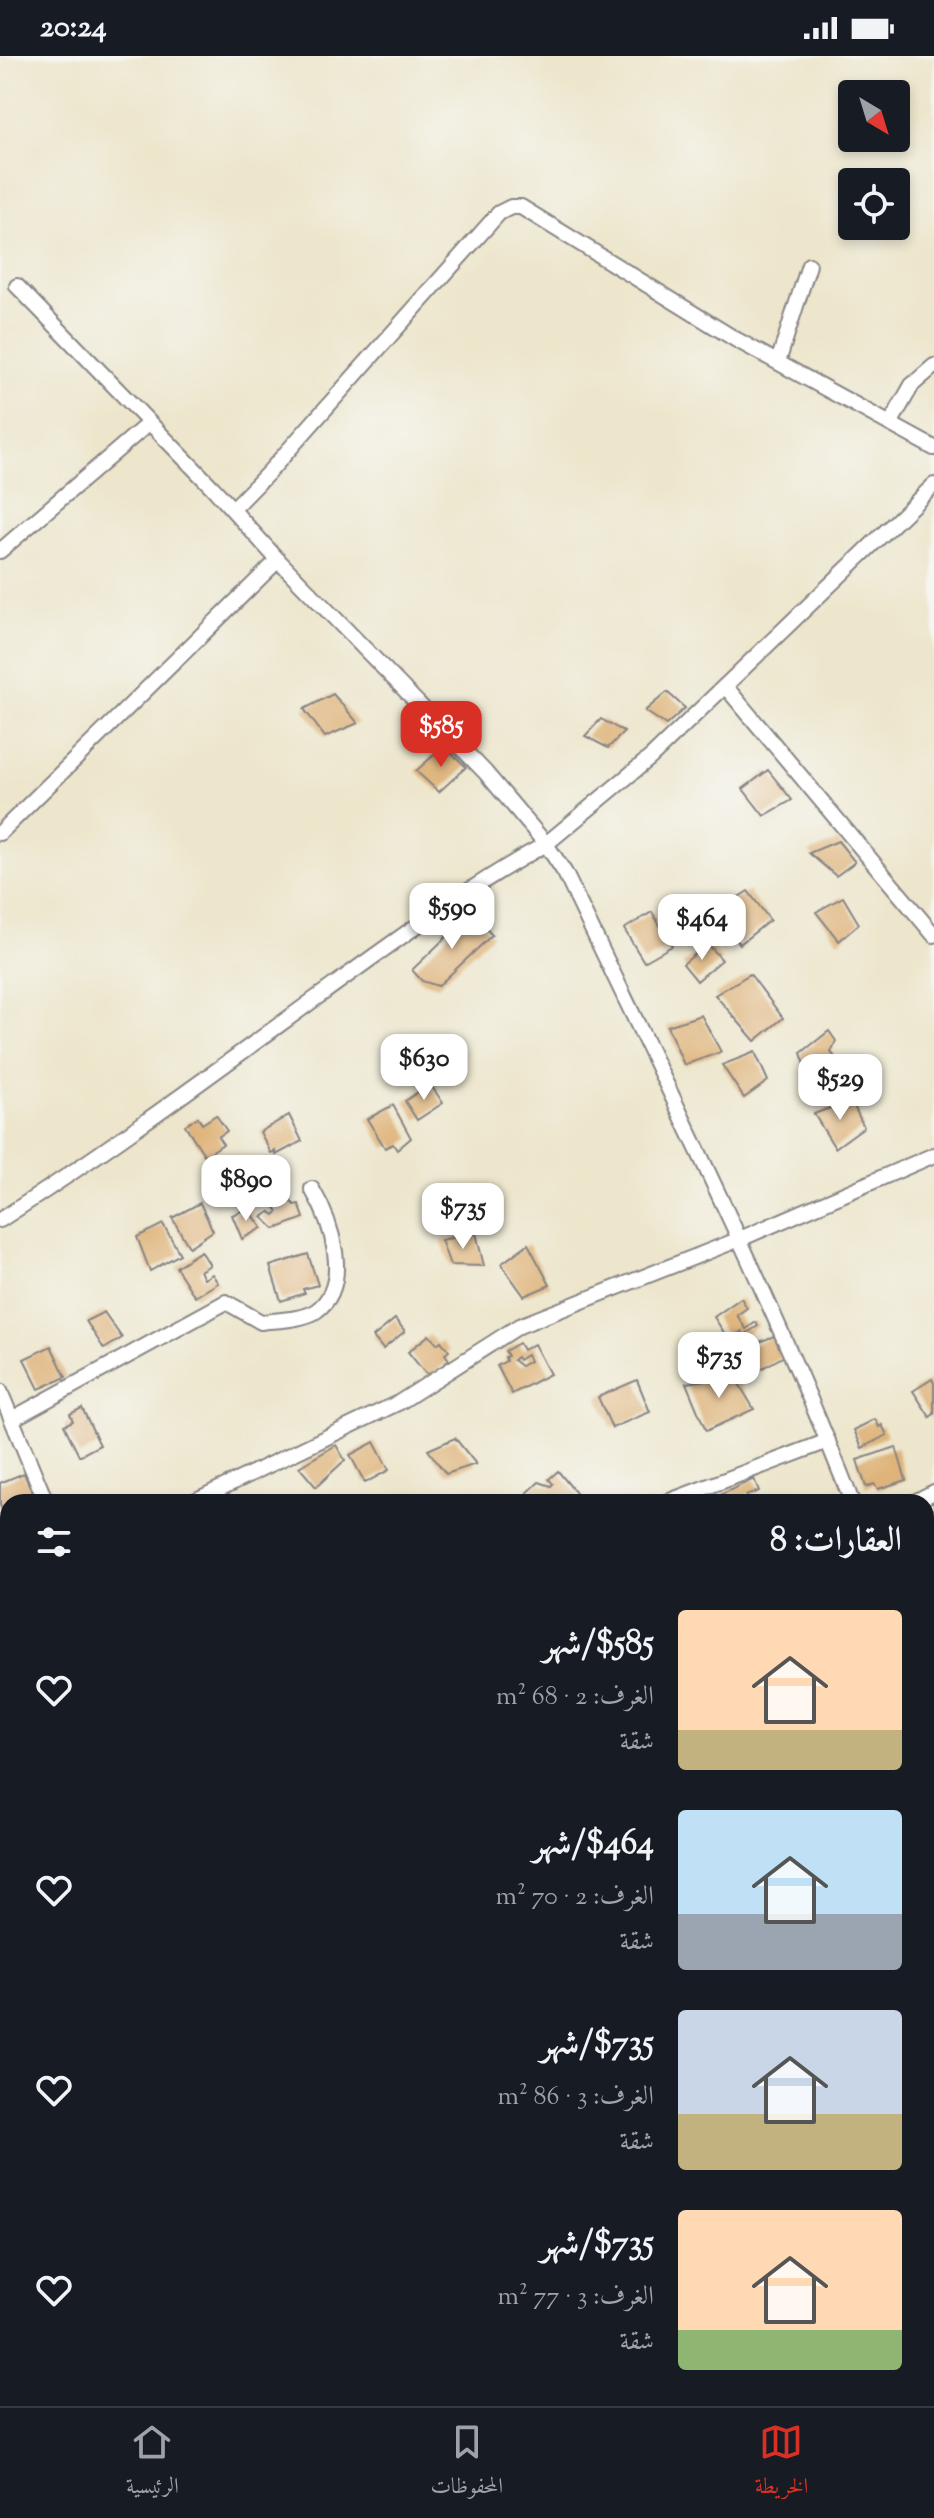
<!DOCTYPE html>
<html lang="ar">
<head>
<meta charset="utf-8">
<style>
  :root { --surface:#171b24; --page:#20242c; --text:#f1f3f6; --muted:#9ea1a6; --line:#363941; --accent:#d93025 }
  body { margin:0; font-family:"Sorts Mill Goudy",Amiri,serif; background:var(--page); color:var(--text); direction:rtl; height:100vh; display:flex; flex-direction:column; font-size:30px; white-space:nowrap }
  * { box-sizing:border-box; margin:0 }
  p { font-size:26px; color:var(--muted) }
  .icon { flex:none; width:44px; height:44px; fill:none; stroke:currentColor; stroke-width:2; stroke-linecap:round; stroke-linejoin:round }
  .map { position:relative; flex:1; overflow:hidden; direction:ltr }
  .panel { position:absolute; left:0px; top:1438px; width:934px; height:912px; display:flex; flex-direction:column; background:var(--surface); border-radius:24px 24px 0 0; box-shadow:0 4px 12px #0003; direction:rtl }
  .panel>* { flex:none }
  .needle { width:52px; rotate:142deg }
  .tools { position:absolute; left:838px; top:24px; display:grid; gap:16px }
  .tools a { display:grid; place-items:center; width:72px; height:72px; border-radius:8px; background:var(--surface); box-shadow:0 4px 12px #0003; font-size:40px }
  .price { position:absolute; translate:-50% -68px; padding:0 18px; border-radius:16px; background:#fff; color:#222; font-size:26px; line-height:52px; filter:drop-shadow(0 2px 4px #0008) }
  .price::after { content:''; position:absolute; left:50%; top:48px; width:24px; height:18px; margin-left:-12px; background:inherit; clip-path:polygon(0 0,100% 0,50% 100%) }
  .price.active { background:var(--accent); color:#fff }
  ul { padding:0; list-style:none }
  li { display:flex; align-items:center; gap:24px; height:200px; padding:0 32px }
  li span { display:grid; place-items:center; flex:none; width:224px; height:160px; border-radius:8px; color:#555 }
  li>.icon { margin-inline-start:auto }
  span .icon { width:96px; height:96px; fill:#fffc; stroke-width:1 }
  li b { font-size:34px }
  h2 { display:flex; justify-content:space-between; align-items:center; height:96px; padding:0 32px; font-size:34px }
  .status { display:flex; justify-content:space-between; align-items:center; height:56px; padding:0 40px; background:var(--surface); direction:ltr }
  .status svg { height:22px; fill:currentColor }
  .menu { display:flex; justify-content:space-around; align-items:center; height:112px; border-top:2px solid var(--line); background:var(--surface); font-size:22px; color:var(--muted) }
  .menu a { display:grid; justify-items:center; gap:4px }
  .menu .active { color:var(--accent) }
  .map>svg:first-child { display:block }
  .building { fill:#dfb47a; fill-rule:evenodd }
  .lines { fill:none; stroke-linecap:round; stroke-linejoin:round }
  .minor-casing { stroke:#888484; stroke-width:18 }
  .minor { stroke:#fff; stroke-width:14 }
</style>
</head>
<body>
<div class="status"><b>20:24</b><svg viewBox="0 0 49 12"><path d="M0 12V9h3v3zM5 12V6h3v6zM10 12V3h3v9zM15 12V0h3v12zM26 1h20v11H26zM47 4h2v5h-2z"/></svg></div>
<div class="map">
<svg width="934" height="2350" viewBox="0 0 934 2350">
  <rect width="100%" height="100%" fill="#f6f6f2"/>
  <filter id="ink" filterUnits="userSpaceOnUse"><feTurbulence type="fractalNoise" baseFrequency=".0125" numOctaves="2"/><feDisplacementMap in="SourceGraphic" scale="16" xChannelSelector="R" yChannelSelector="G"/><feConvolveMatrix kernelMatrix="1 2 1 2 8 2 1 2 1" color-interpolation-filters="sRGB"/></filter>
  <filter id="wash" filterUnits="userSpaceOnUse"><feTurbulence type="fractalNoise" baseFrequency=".006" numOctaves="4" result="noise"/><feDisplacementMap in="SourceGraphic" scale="32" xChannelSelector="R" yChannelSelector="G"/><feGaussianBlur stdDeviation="1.8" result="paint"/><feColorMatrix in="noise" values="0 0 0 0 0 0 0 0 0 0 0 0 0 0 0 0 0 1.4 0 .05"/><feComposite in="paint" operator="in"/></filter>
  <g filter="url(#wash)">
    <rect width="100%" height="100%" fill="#ede6cc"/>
    <g id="blocks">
      <!-- building -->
      <g class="building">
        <polygon points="667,636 685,652 666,669 645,655"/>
        <polygon points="333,638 358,667 325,681 304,653"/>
        <polygon points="601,663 624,676 608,692 585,680"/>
        <polygon points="444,690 466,711 439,736 416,715"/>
        <polygon points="768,714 792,744 764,760 743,733"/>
        <polygon points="838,785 855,806 836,820 809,797"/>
        <polygon points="748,835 770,864 740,888 714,857"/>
        <polygon points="843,841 859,868 839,885 816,856"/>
        <polygon points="652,856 672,890 644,906 624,873"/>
        <polygon points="471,857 492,879 438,930 422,925 412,914"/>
        <polygon points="708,888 722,904 697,925 683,908"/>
        <polygon points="750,918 783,962 755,985 715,939"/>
        <polygon points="701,959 721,996 684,1009 667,970"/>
        <polygon points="829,975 836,985 831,996 837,1004 810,1023 801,997"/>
        <polygon points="755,996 768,1025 744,1042 722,1009"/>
        <polygon points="430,1028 443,1047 417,1064 405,1045"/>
        <polygon points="851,1044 864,1071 835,1092 814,1058"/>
        <polygon points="393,1049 411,1082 397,1094 393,1088 385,1092 367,1063"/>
        <polygon points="216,1059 227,1075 218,1081 223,1088 205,1100 185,1069 198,1061 202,1068"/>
        <polygon points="289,1059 302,1085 276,1099 275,1095 271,1097 260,1076"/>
        <polygon points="285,1141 295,1149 299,1148 304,1162 275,1173 262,1161 270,1156 275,1159 278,1155 275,1152"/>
        <polygon points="200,1147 213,1175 189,1191 172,1162"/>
        <polygon points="248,1152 262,1172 242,1183 232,1159"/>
        <polygon points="163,1168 180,1198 150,1215 137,1181"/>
        <polygon points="476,1177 484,1210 450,1209 441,1184"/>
        <polygon points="528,1188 550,1229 524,1240 501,1208"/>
        <polygon points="201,1195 210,1209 200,1215 204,1223 212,1218 218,1227 195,1241 176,1211"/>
        <polygon points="308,1198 318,1229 303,1233 305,1237 281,1245 270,1210"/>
        <polygon points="741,1242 747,1252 737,1259 746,1273 756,1266 758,1270 744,1279 742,1275 729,1284 714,1261"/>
        <polygon points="104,1256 122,1282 104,1293 86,1265"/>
        <polygon points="395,1263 405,1275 383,1293 373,1281"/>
        <polygon points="429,1279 437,1288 441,1285 449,1295 445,1298 449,1304 432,1319 425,1317 408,1296"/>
        <polygon points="774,1280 786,1299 750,1319 738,1295"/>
        <path d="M 519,1287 L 523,1294 L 534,1288 L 550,1318 L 512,1338 L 497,1310 L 506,1305 L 505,1301 L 508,1300 L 505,1295 ZM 527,1299 L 530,1305 L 521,1310 L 513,1304 L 517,1301 L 519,1304 Z"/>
        <polygon points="51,1290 66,1321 39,1333 24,1303"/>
        <polygon points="732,1316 754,1353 706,1375 686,1327 717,1322"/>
        <polygon points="932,1323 934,1327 934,1358 930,1361 913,1335"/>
        <polygon points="637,1324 650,1356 612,1372 598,1341"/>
        <polygon points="82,1352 100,1389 79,1400 64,1369 73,1365 70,1358"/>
        <polygon points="875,1363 879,1371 882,1369 887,1379 862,1392 854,1374"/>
        <polygon points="455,1382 476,1408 446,1418 428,1394"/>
        <polygon points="374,1386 389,1414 365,1427 350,1399"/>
        <polygon points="336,1389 345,1404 316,1431 299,1411"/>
        <polygon points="896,1391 906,1424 878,1433 874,1428 866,1431 857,1404"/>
        <polygon points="558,1415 580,1442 576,1446 557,1446 551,1440 545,1446 530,1446 524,1440 539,1426 551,1430 553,1428 549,1423"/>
        <polygon points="24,1417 34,1441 26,1446 8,1446 8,1462 6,1463 0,1449 0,1427"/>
        <polygon points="754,1423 759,1435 746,1440 749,1446 725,1446 722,1438"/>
        <polygon points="934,1443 934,1472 926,1476 926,1447"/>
        <polygon points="8,1944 8,1960 0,1963 0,1948"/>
      </g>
    </g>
  </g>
  <g filter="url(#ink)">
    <use href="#blocks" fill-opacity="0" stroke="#888484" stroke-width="2"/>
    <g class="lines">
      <!-- minor casing -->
      <g class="minor-casing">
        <g id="minor">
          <polyline points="17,230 213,432 278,504 485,716 546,788 651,701 934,429"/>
          <polyline points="778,306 809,209"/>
          <polyline points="890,368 912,329 934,310"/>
          <polyline points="233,453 270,415 499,157 511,151 521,151 735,283 934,392"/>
          <polyline points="0,495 149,367"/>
          <polyline points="725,630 934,879"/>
          <polyline points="0,777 278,504"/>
          <path d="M 0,1164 C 111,1093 217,1014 323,937 C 395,885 468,831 546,788 L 565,817 C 664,1025 768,1231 852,1446"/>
          <polyline points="0,1335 46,1446"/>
          <path d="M 12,1363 L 226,1246 L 261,1266 C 277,1264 302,1264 316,1255 C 353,1228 331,1165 312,1133"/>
          <polyline points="192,1446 400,1346 519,1270 740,1183 934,1099"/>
          <polyline points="667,1446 828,1385"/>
          <polyline points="914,1446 934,1436"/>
          <polyline points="0,1560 8,1556"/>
          <polyline points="926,1579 934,1578"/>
          <polyline points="0,1712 8,1710"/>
          <polyline points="0,1770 8,1791"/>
          <polyline points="0,1934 8,1931"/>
          <polyline points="0,2060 8,2074"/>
          <polyline points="240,2342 248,2350"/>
        </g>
      </g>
      <!-- minor -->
      <use href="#minor" class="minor"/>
    </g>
  </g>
</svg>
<div class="tools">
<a><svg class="needle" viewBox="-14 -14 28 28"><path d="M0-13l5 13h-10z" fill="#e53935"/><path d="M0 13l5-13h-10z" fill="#9ea1a6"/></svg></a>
<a><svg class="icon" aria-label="locate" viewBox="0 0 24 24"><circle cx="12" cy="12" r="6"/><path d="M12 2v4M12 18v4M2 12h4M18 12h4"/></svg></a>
</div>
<b class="price active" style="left:441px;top:713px">$585</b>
<b class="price" style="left:452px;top:895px">$590</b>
<b class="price" style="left:702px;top:906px">$464</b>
<b class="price" style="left:424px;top:1046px">$630</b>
<b class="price" style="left:840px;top:1066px">$529</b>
<b class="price" style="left:246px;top:1167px">$890</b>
<b class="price" style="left:463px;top:1195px">$735</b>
<b class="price" style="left:719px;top:1344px">$735</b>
<section class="panel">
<h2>العقارات: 8<svg class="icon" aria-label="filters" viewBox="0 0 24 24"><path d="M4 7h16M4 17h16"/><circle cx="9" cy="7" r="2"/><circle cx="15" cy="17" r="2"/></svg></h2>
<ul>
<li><span style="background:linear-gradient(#ffd9b3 75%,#c2b280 0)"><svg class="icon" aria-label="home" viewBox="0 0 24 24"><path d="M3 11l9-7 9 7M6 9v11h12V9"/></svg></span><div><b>$585/شهر</b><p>الغرف: 2 · 68 m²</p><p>شقة</p></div><svg class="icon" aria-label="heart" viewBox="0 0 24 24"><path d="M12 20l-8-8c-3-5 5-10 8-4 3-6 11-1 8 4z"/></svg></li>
<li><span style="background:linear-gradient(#bfe0f5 65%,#9aa5b1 0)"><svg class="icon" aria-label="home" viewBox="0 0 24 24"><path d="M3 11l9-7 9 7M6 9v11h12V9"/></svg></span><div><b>$464/شهر</b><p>الغرف: 2 · 70 m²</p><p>شقة</p></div><svg class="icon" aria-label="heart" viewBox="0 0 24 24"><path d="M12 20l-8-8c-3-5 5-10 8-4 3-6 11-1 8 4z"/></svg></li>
<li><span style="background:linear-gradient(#c9d6e8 65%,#c2b280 0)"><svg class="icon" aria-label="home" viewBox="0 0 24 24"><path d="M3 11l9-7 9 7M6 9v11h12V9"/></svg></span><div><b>$735/شهر</b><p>الغرف: 3 · 86 m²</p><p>شقة</p></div><svg class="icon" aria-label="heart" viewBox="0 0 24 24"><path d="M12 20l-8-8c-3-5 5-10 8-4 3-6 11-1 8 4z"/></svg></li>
<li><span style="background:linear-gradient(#ffd9b3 75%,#8fb573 0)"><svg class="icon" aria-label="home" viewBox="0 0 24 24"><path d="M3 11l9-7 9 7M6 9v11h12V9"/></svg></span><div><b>$735/شهر</b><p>الغرف: 3 · 77 m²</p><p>شقة</p></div><svg class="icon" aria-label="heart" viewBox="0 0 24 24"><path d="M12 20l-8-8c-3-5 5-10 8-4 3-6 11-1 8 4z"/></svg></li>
</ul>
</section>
</div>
<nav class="menu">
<a class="active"><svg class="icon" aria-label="map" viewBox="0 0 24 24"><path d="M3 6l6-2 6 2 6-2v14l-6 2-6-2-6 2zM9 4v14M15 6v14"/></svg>الخريطة</a>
<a><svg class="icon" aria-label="saved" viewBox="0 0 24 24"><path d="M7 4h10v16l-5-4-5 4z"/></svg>المحفوظات</a>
<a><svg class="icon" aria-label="home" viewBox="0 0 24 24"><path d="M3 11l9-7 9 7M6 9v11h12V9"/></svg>الرئيسية</a>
</nav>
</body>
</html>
